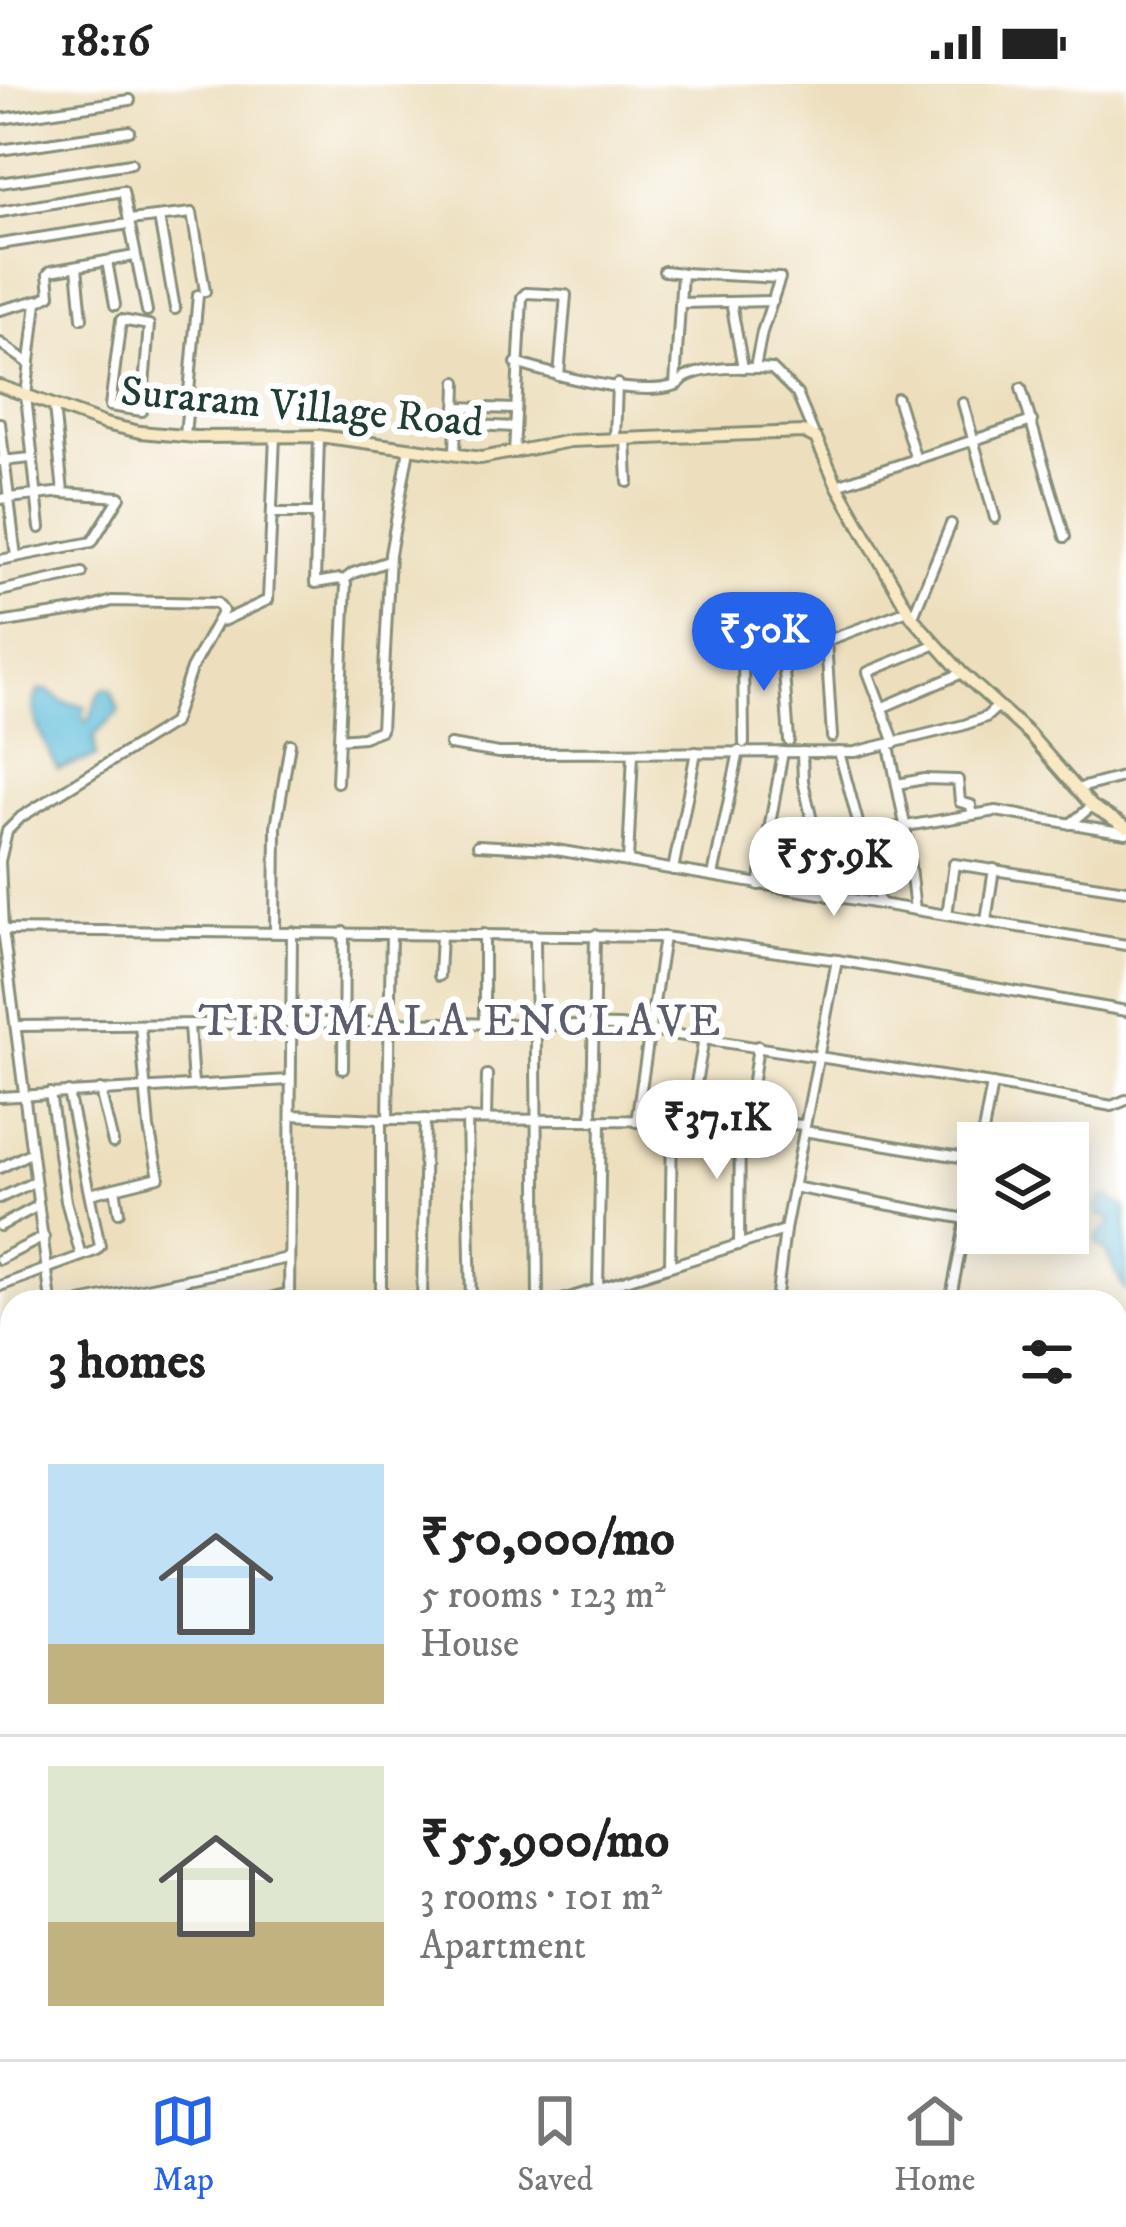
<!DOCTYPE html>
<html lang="en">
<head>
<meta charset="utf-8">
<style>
  :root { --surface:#fff; --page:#f2f2f2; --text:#222; --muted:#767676; --line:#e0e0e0; --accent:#2563eb }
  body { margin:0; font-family:"IM FELL DW Pica",serif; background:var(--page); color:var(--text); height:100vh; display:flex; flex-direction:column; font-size:45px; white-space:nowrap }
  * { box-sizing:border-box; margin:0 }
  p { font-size:39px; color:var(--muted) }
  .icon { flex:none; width:66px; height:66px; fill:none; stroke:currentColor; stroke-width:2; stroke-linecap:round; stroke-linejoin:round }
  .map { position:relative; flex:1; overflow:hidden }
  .side { position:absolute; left:0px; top:1206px; width:1128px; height:771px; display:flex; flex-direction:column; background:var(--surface); border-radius:36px 36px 0 0; box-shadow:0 6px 30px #0003 }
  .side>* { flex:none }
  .controls { position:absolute; left:957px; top:1038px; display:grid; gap:24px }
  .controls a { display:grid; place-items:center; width:132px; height:132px; border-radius:0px; background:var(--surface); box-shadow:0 6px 30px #0003; font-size:60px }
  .price { position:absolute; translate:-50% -102px; padding:0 27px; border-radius:42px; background:#fff; color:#222; font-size:39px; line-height:78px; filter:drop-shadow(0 3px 6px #0008) }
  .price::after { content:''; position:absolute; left:50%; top:72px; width:36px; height:27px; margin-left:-18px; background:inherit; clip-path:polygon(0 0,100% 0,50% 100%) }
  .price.active { background:var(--accent); color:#fff }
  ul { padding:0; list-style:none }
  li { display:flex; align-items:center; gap:36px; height:300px; padding:0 48px }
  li+li { border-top:3px solid var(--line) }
  li span { display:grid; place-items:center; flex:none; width:336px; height:240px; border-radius:0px; color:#555 }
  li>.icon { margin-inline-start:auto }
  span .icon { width:144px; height:144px; fill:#fffc; stroke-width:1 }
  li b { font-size:51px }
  h2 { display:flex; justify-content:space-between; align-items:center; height:144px; padding:0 48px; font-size:51px }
  .status { display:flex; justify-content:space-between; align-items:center; height:84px; padding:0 60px; background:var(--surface); direction:ltr }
  .status svg { height:33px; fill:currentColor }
  .menu { display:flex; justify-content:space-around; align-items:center; height:168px; border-top:3px solid var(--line); background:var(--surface); font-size:33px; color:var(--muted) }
  .menu a { display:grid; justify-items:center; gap:6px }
  .menu .active { color:var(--accent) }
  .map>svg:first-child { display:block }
  .forest { fill:#6ebb84; stroke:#467c5c; stroke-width:3 }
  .water { fill:#5bbbd9; stroke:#3d7c86; stroke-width:3 }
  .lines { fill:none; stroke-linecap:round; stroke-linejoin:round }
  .minor-casing { stroke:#868e78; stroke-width:14 }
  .secondary-casing { stroke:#868e78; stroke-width:16 }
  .minor { stroke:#fff; stroke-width:8 }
  .secondary { stroke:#f8e8c3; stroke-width:10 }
  .labels { text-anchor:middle; stroke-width:12; stroke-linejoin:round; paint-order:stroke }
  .street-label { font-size:42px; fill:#1f3d34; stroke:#fff }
  .neighbourhood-label { font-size:45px; letter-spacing:3px; fill:#5c5e6d; stroke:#fff }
</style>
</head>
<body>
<div class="status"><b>18:16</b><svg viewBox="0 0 49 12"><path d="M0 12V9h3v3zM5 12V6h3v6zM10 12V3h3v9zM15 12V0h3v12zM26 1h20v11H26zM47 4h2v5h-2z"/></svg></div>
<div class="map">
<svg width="1126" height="1975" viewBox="0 0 1126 1975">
  <rect width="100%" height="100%" fill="#fff"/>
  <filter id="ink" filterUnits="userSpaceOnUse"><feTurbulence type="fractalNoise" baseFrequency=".00833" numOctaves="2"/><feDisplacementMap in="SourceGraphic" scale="24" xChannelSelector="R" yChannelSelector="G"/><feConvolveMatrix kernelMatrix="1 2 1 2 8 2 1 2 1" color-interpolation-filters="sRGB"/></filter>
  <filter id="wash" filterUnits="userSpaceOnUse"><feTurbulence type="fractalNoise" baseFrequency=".004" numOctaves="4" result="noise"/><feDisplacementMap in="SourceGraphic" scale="48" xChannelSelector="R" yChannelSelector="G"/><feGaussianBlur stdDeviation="2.7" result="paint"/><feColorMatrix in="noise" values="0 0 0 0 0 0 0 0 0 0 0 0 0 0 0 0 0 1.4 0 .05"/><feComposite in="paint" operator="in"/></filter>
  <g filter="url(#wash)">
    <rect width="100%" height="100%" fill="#eddfbd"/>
    <!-- forest -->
    <polygon class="forest" points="12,1460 12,1965 934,1965 934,1975 0,1975 0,1466"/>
    <!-- water -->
    <g class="water">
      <path d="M 105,604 L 111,605 L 119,627 L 94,652 L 96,673 L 58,685 C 48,663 22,626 40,606 L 49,607 L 63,618 L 85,622 L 83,634 L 87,638 C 97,629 91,613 105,604 Z"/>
      <polygon points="1109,1113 1126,1124 1126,1208 1105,1166 1096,1159 1096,1154 1111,1138 1107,1133 1098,1132 1096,1124 1102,1114"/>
      <polygon points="1126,1283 1126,1795 1116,1797 1116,1295"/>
    </g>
  </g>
  <g filter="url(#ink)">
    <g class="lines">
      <!-- minor casing -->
      <g class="minor-casing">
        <g id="minor">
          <polyline points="0,35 130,16"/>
          <polyline points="0,66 129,47"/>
          <polyline points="0,99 131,79"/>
          <polyline points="0,128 123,107 147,227"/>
          <polyline points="159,133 175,225"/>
          <polyline points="129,136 192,129 205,207"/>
          <polyline points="0,160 129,140"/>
          <polyline points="107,177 115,221"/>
          <polyline points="77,183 82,234"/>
          <polyline points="664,187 682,189"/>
          <polyline points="731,218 743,284"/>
          <polyline points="680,219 773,217"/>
          <polyline points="0,226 38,216"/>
          <polygon points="121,236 149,241 142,327 110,322"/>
          <polyline points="0,259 30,280"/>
          <path d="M 516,279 C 554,291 634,313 673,302 C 682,300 679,296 688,292 C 711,282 748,283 772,285 L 797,310 L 815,353"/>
          <polyline points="675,301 682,189 780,194 762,248 755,284"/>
          <polyline points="1021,304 1065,453"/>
          <polyline points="897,314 916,376"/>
          <polyline points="963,319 995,434"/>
          <polyline points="456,323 515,325"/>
          <polyline points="0,339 16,473"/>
          <polyline points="456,340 514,343"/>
          <polyline points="185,351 198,211"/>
          <polyline points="319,352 315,499 340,495 346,500 337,698"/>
          <polyline points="615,355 617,300"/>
          <polyline points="626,355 628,398"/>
          <polyline points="514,369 522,213 526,209 566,211 559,292"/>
          <polyline points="455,371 457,298"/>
          <polyline points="1,377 31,374"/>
          <polyline points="837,401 1032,337"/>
          <polyline points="0,415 63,408 54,323"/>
          <polyline points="272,429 314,429"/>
          <polyline points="40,444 26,312 37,218 50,211 48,190 51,187 134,172"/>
          <polyline points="0,476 92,458 120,413 62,409"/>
          <polyline points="344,496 353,489 389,477"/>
          <polyline points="0,507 82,489"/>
          <polyline points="913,532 951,440"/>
          <polyline points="223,537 268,516 275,352"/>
          <polyline points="0,539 87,525 112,517 217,519 223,527 191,585 173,639 21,733 7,747 0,777 3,846 51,1218"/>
          <polyline points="826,557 832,653"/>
          <polyline points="782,559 789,657"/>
          <polyline points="881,624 962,589"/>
          <polyline points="339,655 363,653 381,646 390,470 409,365"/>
          <polyline points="744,659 743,564 748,560 826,557 908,526"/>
          <polyline points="895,659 868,588 936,560"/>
          <polyline points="450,661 499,669 855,668 964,641 986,633 998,622"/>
          <polyline points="889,662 905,741 915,826"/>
          <polyline points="802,668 803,697 829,812"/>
          <polyline points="839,668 880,820"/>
          <polyline points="897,700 924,695 958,696 960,718 971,721 972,728"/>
          <polyline points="1076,705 1126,692"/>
          <polyline points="1070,740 1092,722"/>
          <polyline points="816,757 996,727 1126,749"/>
          <polyline points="478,761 550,765 1126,861"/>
          <polyline points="765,762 819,770"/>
          <polyline points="628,778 633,669"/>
          <polyline points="673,786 696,668"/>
          <polyline points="713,792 739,667"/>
          <polyline points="759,801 783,668"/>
          <polyline points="947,831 954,780 1126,806"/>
          <polyline points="986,837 994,785"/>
          <polyline points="0,846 664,853 837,876 1126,927"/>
          <polyline points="275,847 276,743 290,660"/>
          <polyline points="535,851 538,1218"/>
          <polyline points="439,892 441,850"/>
          <polyline points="484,940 484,850"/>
          <polyline points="189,941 193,1001"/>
          <polyline points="18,942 389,938 620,942 992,1000 1112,1022 1126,1016"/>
          <polyline points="343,985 344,848"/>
          <polyline points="100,1006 113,1059"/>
          <polyline points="50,1009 66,1117 81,1172"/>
          <polyline points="0,1013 289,996"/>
          <polyline points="291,1031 381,1035 747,1037 805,1041"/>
          <polyline points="467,1034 471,1218"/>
          <polyline points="381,1035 381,1218"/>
          <polyline points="388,1035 391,849"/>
          <polyline points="486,1035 487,991"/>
          <polyline points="592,1037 595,851"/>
          <polyline points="747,1037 758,962"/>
          <polyline points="636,1038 664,853"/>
          <polyline points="689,1039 704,954"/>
          <polyline points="804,1047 978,1076"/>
          <polyline points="981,1059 992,1000"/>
          <polyline points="0,1084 30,1069"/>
          <polyline points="793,1103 966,1135"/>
          <polyline points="115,1104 119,1128"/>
          <polyline points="90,1110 159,1093 149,1044 140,941"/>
          <polyline points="0,1114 34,1098"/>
          <polyline points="0,1142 38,1122"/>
          <polyline points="739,1161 740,1037"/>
          <polyline points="0,1175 44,1153"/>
          <polyline points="670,1182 672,1038"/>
          <polyline points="180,1197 183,1218"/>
          <polyline points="0,1202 95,1167 100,1162 68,1008"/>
          <polyline points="598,1205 601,1037"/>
          <polyline points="80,1218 288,1174"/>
          <polyline points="254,1218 289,1209"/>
          <polyline points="289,1218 292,848"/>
          <polyline points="422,1218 425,1035"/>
          <polyline points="556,1218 785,1146"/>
          <polyline points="776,1218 785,1146 837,876"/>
          <polyline points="950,1218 978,1075"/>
          <polyline points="0,1254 12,1279"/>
          <polyline points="0,1328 12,1349"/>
          <polyline points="0,1365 12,1360"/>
          <polyline points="0,1395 12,1390"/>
          <polyline points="0,1419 12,1434"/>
          <polyline points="0,1466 5,1473"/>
          <polyline points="1116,1931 1126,1939"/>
          <polyline points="1028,1975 1028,1965"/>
          <polyline points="1083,1975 1083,1965"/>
        </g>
      </g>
      <!-- secondary casing -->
      <g class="secondary-casing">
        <polyline id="secondary" points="0,302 105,340 140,348 196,353 319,352 481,374 570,357 804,348 816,354 837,401 912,533 962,589 1029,650 1092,722 1126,743"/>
      </g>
      <!-- minor -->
      <use href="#minor" class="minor"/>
      <!-- secondary -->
      <use href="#secondary" class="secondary"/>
    </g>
  </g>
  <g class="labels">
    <!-- street labels -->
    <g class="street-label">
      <text transform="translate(302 321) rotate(5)" y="15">Suraram Village Road</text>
    </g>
    <!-- neighbourhood labels -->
    <g class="neighbourhood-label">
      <text x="461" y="951">TIRUMALA ENCLAVE</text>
    </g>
  </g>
</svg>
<div class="controls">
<a><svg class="icon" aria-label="layers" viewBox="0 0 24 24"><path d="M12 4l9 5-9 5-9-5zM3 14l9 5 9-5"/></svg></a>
</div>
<b class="price active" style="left:764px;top:610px">₹50K</b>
<b class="price" style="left:834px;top:835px">₹55.9K</b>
<b class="price" style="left:717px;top:1098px">₹37.1K</b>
<section class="side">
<h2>3 homes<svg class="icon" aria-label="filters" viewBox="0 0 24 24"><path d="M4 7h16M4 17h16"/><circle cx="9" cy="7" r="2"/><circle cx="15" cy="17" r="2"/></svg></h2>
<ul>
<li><span style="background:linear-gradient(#bfe0f5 75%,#c2b280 0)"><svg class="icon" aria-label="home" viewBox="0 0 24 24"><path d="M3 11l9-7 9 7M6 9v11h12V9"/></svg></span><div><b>₹50,000/mo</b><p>5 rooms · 123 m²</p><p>House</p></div></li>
<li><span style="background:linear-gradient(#dfe7d0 65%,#c2b280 0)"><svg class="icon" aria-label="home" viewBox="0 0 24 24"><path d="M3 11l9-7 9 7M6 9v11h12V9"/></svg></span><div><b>₹55,900/mo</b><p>3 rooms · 101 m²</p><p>Apartment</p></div></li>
</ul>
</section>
</div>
<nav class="menu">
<a class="active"><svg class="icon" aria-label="map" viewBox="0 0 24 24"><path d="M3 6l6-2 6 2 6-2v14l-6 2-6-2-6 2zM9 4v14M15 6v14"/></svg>Map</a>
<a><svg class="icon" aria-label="saved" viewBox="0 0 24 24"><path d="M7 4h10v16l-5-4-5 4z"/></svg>Saved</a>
<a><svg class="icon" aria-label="home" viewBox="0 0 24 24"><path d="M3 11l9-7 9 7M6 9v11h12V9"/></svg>Home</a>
</nav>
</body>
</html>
